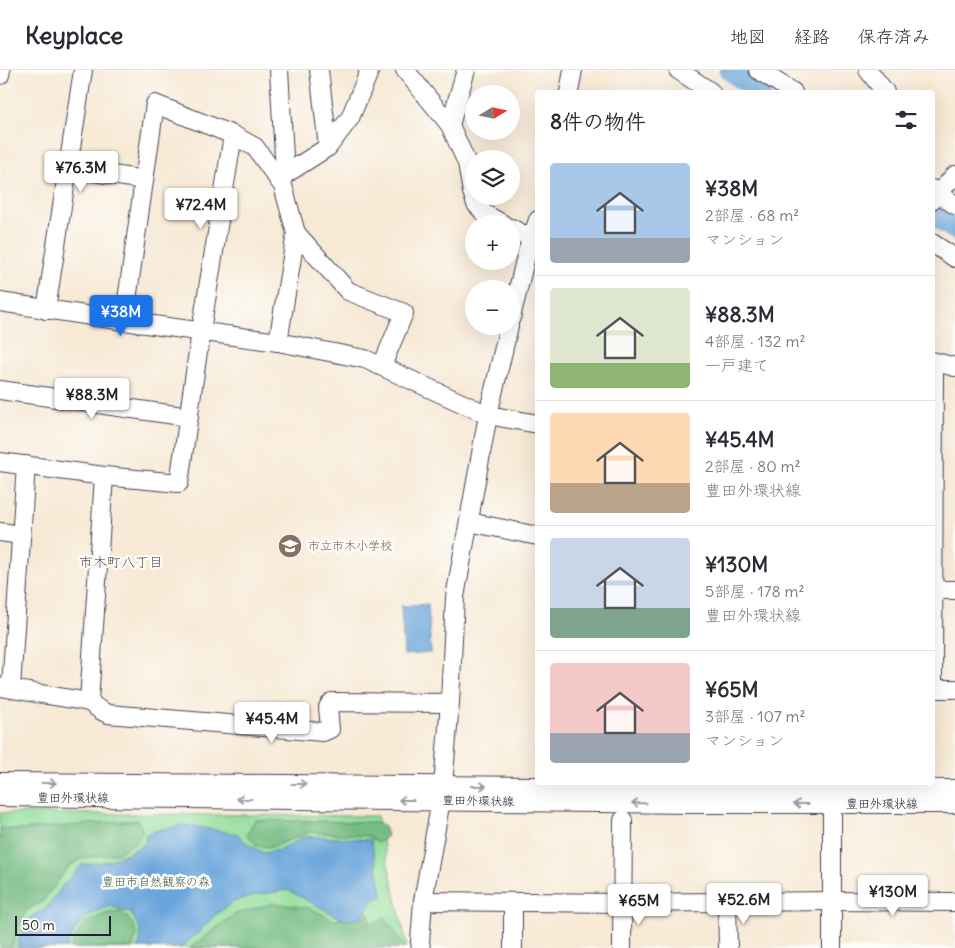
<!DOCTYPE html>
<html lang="ja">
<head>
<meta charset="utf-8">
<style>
  :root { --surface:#fff; --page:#f2f2f3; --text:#2b2b33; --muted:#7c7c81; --line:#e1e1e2; --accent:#1a73e8 }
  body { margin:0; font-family:Delius,"Klee One",sans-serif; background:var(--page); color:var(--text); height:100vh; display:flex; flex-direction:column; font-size:19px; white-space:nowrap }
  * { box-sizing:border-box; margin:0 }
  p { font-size:16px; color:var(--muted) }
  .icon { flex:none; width:28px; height:28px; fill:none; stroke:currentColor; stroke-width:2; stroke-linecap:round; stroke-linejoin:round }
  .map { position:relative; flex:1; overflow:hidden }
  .drawer { position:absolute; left:535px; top:20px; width:400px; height:695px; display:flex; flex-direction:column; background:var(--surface); border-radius:5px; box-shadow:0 5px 20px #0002 }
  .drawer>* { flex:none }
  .needle { width:32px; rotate:80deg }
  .tools { position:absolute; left:465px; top:15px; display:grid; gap:10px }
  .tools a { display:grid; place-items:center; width:55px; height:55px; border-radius:50%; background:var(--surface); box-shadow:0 5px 20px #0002; font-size:25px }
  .scale { position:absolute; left:15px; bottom:12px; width:96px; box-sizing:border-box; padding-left:5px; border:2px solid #22223b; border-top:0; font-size:14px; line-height:18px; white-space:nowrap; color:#22223b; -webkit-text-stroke:4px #fdfcf7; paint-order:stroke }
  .price { position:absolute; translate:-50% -42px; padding:0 11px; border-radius:5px; background:#fff; color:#222; font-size:16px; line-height:32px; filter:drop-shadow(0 1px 2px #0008) }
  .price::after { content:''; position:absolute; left:50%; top:30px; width:15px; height:11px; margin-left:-8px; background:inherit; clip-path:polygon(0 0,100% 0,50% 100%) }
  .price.selected { background:var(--accent); color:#fff }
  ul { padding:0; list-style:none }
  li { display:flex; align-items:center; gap:15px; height:125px; padding:0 15px }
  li+li { border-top:1px solid var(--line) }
  li span { display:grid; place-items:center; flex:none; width:140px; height:100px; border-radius:5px; color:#555 }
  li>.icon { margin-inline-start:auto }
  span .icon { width:60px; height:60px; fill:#fffc; stroke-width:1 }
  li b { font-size:21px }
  h2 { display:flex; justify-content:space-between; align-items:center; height:60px; padding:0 15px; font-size:21px }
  header { display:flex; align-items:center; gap:30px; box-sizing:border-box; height:70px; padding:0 25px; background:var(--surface); border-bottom:1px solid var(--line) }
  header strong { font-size:24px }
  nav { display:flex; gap:28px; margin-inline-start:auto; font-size:18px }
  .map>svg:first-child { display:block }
  .green { fill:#90dd9a; stroke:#59806a }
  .forest { fill:#74bc82; stroke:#4b6f5e }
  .water { fill:#6ba6dc; stroke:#46648c }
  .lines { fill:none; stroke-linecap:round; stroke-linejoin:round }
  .river { stroke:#6ba6dc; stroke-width:22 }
  .minor-casing { stroke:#424052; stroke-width:20 }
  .minor { stroke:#fff; stroke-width:18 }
  .oneway { stroke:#9c9ca7 }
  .labels { text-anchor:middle; stroke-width:5; stroke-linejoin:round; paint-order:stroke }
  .education-label { font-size:12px; fill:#785e54; stroke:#fdfcf7; text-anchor:start }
  .street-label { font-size:12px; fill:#22223b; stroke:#fdfcf7 }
  .park-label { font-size:12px; fill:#435a58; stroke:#fdfcf7 }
  .neighbourhood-label { font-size:14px; fill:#634c65; stroke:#fdfcf7 }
</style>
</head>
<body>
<header>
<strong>Keyplace</strong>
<nav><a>地図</a><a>経路</a><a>保存済み</a></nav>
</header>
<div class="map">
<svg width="955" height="878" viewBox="0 0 955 878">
  <rect width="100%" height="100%" fill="#fdfcf7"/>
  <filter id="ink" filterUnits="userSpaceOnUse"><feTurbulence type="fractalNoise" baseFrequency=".02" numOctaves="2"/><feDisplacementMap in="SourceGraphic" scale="10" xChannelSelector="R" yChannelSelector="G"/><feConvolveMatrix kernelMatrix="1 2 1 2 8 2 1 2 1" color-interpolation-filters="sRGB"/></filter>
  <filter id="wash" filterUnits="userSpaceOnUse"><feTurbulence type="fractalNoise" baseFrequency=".0096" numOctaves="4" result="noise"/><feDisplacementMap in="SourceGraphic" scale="20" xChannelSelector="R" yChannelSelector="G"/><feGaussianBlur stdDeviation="1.12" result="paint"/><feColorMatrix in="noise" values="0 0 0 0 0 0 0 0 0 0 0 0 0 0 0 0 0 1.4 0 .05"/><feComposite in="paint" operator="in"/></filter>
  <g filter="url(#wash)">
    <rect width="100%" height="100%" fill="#f7e9d5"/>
    <!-- green -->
    <polygon class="green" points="0,743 377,746 407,876 398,878 0,878"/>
    <!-- forest -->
    <g class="forest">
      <polygon points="137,750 143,761 136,772 118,783 83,788 69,796 44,830 26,841 11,878 0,878 0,758 18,760"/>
      <polygon points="255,750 368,752 384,755 387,766 378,773 368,766 310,762 271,777 257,776 247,764"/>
      <polygon points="274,833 309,838 336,851 351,841 363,837 369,843 370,855 385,847 405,878 190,878 235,844"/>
      <polygon points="122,842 133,854 137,865 132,878 72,878 71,875 84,853 108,843"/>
    </g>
    <!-- water -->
    <g class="water">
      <polygon points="428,534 431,583 404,585 401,536"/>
      <path d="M 185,755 L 238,764 L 243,771 L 264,783 L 280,780 L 305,766 L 371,770 L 383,828 L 379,827 L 371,831 L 363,847 L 346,851 L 288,820 L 255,825 L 233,832 L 215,845 L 201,860 L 181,878 L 137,878 C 145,865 138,855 131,843 L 110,836 L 93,843 L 78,855 L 67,875 L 67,878 L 18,878 L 18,872 L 29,848 L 47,838 L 63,815 L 82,795 L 109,791 L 145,775 L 146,764 L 158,760 Z"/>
    </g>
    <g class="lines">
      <!-- river -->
      <g class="river">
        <polyline points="730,0 761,22"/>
        <polyline points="932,144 955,159"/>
      </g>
    </g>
  </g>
  <g filter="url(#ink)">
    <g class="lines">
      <!-- minor casing -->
      <g class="minor-casing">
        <g id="minor">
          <polyline points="279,0 285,104"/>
          <polyline points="319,0 328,77"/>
          <polyline points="405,0 450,55 467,93 472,122 476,134 485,144 503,154"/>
          <polyline points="678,0 711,22"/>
          <polyline points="758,0 793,22"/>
          <polyline points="868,0 885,22"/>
          <polyline points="0,5 1,0"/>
          <polyline points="569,22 573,0"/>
          <polyline points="450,55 466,0"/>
          <polyline points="68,98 144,110"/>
          <polyline points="278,109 328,77 350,48 369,2 368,0"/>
          <polyline points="932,119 955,135"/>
          <polyline points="932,130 955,105"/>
          <polyline points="511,158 538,172"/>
          <polyline points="932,173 955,188"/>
          <polyline points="0,232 124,251 278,272 365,289 488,345 538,354"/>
          <polyline points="46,240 83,0"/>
          <polyline points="511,248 527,182 538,150"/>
          <polyline points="124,251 155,34 233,65 255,77 283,116 296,163 348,221 404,243 382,296"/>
          <polyline points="278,272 296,163"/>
          <polyline points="932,291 955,297"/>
          <polyline points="0,320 189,347"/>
          <polyline points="0,392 104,406 179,413 201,261 233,65"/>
          <polyline points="469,452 538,466"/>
          <polyline points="0,462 21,465"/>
          <polyline points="934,520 955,520"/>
          <polyline points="0,617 89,632 100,640 108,644 323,662 330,659 328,637 332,632 450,633"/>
          <polyline points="11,618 26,395"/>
          <polyline points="932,619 955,619"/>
          <polyline points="933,619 934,292"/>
          <polyline points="89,632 104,406"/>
          <polyline points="0,712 955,719"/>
          <polyline points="443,715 450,633 455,527 488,345 509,256"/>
          <polyline points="0,727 694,734 955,734"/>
          <polyline points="423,831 623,833 832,831 955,832"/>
          <polyline points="727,831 728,878"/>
          <polyline points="421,878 420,872 423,831 441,730"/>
          <polyline points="513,878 513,832"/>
          <polyline points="622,878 623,750"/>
          <polyline points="832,878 832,724"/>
        </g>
      </g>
      <!-- minor -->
      <use href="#minor" class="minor"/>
    </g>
    <!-- one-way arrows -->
    <defs><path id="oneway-shaft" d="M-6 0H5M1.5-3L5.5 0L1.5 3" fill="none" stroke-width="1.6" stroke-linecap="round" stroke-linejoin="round" transform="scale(1.25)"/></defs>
    <g class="oneway">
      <use href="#oneway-shaft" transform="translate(49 713)"/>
      <use href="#oneway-shaft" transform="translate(299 714)"/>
      <use href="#oneway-shaft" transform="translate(479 716)"/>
      <use href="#oneway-shaft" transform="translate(244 729) rotate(-180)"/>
      <use href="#oneway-shaft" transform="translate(406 730) rotate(-180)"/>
      <use href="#oneway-shaft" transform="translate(639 733) rotate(-179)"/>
      <use href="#oneway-shaft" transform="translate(801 734) rotate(-180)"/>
    </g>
  </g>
  <!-- icons -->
  <defs>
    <g id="school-disc" transform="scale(1.25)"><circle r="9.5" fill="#8d6e63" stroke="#fdfcf7"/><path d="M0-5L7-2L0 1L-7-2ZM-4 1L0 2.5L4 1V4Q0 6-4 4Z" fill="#fff"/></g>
  </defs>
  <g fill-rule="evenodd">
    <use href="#school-disc" x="290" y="476"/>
  </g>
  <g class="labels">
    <!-- education labels -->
    <g class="education-label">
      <text x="308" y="480">市立市木小学校</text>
    </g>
    <!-- street labels -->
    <g class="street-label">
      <text x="73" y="732">豊田外環状線</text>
      <text transform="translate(478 731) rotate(1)" y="4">豊田外環状線</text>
      <text x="882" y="738">豊田外環状線</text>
    </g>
    <!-- park labels -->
    <g class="park-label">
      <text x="156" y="816">豊田市自然観察の森</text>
    </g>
    <!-- neighbourhood labels -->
    <g class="neighbourhood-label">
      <text x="121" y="497">市木町八丁目</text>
    </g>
  </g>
</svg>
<div class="tools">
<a><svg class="needle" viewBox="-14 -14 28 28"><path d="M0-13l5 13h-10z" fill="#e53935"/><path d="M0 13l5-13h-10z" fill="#7c7c81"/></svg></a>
<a><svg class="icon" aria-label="layers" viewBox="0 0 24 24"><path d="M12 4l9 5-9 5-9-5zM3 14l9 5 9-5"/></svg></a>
<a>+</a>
<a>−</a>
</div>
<div class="scale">50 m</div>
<b class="price" style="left:81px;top:123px">¥76.3M</b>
<b class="price" style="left:201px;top:160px">¥72.4M</b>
<b class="price selected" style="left:121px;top:267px">¥38M</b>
<b class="price" style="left:92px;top:350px">¥88.3M</b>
<b class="price" style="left:272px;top:674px">¥45.4M</b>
<b class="price" style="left:893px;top:847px">¥130M</b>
<b class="price" style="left:744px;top:855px">¥52.6M</b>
<b class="price" style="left:639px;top:856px">¥65M</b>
<section class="drawer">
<h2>8件の物件<svg class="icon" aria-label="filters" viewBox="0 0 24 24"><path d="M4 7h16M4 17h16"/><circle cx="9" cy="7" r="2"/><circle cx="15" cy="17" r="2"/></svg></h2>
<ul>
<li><span style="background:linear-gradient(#a9c7e8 75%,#9aa5b1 0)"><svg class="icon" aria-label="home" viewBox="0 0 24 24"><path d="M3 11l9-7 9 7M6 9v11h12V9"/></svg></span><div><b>¥38M</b><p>2部屋 · 68 m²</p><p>マンション</p></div></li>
<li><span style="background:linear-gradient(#dfe7d0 75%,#8fb573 0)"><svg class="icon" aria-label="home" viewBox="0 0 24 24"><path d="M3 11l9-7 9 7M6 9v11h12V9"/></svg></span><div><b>¥88.3M</b><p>4部屋 · 132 m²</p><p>一戸建て</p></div></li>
<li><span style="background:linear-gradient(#ffd9b3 70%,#b9a48a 0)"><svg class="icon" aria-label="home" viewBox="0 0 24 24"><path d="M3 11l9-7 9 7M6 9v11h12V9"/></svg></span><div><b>¥45.4M</b><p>2部屋 · 80 m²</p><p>豊田外環状線</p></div></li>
<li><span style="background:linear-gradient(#c9d6e8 70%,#7fa58c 0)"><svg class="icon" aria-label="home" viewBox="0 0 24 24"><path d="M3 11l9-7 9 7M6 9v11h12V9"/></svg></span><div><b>¥130M</b><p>5部屋 · 178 m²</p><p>豊田外環状線</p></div></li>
<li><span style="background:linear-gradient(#f6c9c9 70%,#9aa5b1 0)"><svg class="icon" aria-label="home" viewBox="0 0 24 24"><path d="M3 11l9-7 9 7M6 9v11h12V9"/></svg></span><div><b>¥65M</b><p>3部屋 · 107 m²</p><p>マンション</p></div></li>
</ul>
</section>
</div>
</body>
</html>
